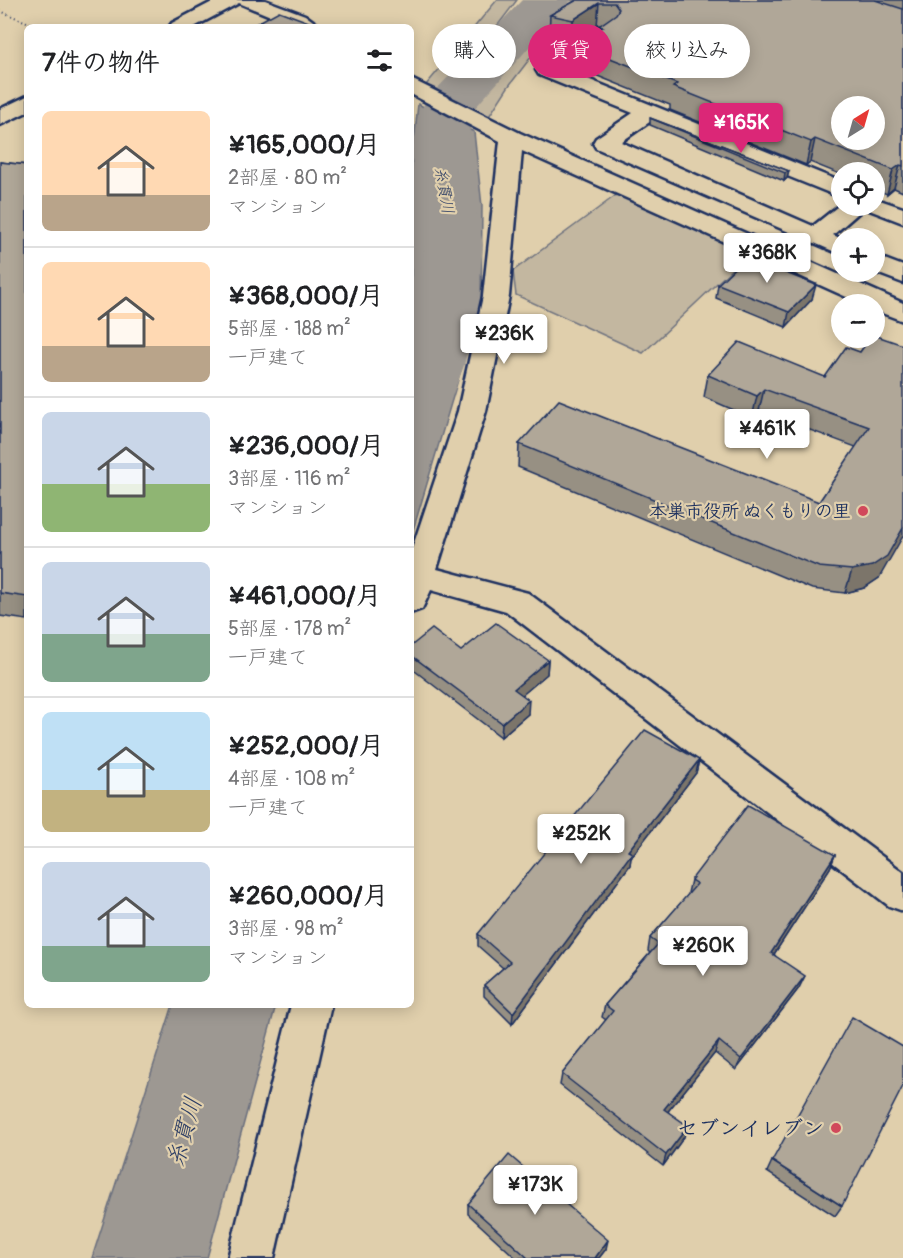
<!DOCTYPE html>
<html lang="ja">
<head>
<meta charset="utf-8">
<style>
  :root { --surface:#fff; --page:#f6f6f6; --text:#202124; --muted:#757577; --line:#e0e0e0; --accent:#db2777 }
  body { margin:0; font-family:Pangolin,"Klee One",sans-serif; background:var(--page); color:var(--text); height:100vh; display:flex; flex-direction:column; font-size:22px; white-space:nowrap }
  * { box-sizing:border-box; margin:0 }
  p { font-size:20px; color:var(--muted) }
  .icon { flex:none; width:33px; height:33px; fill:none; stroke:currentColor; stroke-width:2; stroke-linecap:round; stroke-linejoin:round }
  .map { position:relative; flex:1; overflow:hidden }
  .side { position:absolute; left:24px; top:24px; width:390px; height:984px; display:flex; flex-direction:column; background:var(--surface); border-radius:9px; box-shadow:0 3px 15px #0003 }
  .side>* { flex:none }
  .guide { position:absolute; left:432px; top:24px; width:381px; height:54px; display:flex; gap:12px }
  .needle { width:39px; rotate:37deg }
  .controls { position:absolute; left:831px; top:96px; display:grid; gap:12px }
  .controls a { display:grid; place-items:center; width:54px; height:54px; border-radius:50%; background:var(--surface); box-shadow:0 3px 15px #0003; font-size:30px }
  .price { position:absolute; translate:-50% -51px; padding:0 14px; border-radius:6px; background:#fff; color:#222; font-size:20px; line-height:39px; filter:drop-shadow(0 2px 3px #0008) }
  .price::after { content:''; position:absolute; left:50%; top:36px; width:18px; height:14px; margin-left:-9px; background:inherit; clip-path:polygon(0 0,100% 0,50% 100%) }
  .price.on { background:var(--accent); color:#fff }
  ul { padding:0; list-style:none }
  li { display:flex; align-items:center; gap:18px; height:150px; padding:0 18px }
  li+li { border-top:2px solid var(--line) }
  li span { display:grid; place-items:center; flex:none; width:168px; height:120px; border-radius:9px; color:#555 }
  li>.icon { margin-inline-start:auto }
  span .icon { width:72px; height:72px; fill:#fffc; stroke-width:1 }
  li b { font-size:26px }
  h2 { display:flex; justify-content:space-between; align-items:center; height:72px; padding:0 18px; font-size:26px }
  .pill { padding:0 21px; border-radius:27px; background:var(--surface); box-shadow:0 3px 15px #0003; font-size:21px; line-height:54px }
  .pill.on { background:var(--accent); color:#fff }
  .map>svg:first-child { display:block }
  .green { fill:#c3b7a0; stroke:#6f737f; stroke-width:1.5 }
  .water { fill:#9d9892; stroke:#696e7d; stroke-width:1.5 }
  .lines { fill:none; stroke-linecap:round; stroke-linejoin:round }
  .river { fill:#9d9892; fill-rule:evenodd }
  .minor-casing { stroke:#1b2f5e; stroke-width:5 }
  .path { stroke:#1b2f5e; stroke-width:2; stroke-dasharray:1 3; stroke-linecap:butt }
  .minor { fill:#e0cfac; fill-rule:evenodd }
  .wall { fill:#979083; stroke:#1b2f5e; stroke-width:1.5 }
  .shaded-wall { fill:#7b756a; stroke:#1b2f5e; stroke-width:1.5 }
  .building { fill:#b0a798; stroke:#1b2f5e; stroke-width:1.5; fill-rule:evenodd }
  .poi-dot { fill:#d1495b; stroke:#e0cfac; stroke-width:2 }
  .labels { text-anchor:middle; stroke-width:4.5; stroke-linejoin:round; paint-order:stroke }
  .far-water-label { font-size:16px; font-style:italic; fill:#2e3f66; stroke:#e0cfac }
  .poi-label { font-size:18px; font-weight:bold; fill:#1b2f5e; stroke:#e0cfac; text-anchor:end }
  .near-poi-label { font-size:21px; font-weight:bold; fill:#1b2f5e; stroke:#e0cfac; text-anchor:end }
  .near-water-label { font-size:24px; font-style:italic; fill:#2e3f66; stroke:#e0cfac }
</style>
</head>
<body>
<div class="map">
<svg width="903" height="1258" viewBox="0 0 903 1258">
  <rect width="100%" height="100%" fill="#e0cfac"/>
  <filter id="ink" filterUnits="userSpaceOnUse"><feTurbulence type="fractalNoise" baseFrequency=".0167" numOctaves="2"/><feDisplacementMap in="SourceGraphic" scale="12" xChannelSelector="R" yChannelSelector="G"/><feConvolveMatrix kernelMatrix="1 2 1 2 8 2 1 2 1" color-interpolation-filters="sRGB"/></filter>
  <g filter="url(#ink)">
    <!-- green -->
    <g class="green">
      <polygon points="497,0 517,0 446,93 426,85"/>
      <polygon points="558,0 575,0 508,87 488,118 473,109 516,50"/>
      <polygon points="619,193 749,253 643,353 516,295 513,271"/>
    </g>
    <!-- water -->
    <g class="water">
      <polygon points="418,104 474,132 482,206 481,303 411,537 411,171"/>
      <polygon points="173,1005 276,1005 207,1258 92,1258"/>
    </g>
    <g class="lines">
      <!-- river -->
      <polygon class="river" points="522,0 571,0 474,109 465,153 483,245 477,306 464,366 445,414 435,430 411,436 411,322 425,245 411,152 423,106 431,95"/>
      <!-- minor casing -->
      <g class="minor-casing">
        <g id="minor">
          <polygon points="216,0 265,0 305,15 321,27 297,27 239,3 194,27 169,27 172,23"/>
          <polygon points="605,25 612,27 615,31 612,35 563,69 842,182 842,198 651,121 621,142 813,226 842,203 842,206 874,206 874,198 903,208 903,223 864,208 833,235 842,239 842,255 596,148 593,143 596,138 633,113 539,75 536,70 598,27"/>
          <polygon points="411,79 520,133 903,303 903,321 874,310 874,304 862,304 522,151 509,296 486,411 437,569 528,593 903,872 903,911 889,906 506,611 431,590 422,609 411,613 411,552 458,411 483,296 500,141 411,94"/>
          <polygon points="27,96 27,112 0,125 0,109"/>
          <polygon points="874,255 903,266 903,283 874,272"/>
          <polygon points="291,1005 331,1005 274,1258 228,1258"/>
        </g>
      </g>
      <!-- path -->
      <polyline class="path" points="0,11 39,27"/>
      <!-- minor -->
      <use href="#minor" class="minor"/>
    </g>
    <!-- wall -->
    <g class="wall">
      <polygon points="577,0 903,0 903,192 894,188 887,194 874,189 874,172 842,172 842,175 810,162 806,165 670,110 670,105 585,71 586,64 579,62 581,39 599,29 599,26 600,25 597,25 572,42 549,37 550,15"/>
      <polygon points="650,118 789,171 787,178 784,181 650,125"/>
      <polygon points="0,162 27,165 27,620 0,616"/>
      <polygon points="718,284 812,299 786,327 716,298"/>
      <polygon points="870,338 879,578 864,588 845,593 812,589 518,467 519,444 819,502 856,447 759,411 752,418 704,397 708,375 825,377 860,352"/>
      <polygon points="411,646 548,660 547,674 522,695 528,714 501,737 411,668"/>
      <polygon points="699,760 696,773 631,857 630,865 512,1024 484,996 484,985 503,968 478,946 478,934"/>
      <polygon points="835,855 830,868 774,954 799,988 736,1070 715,1053 668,1111 684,1137 663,1166 560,1085 562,1074 606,1020 602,1017 605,1005 650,953 648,951 650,938 689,894 688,893 691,880"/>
      <polygon points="772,1161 842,1206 835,1216 767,1172"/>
      <polygon points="468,1204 606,1249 599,1258 516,1258 468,1214"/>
    </g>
    <!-- shaded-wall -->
    <g class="shaded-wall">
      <polygon points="599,3 597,25 572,42 573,20"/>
      <polygon points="815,139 810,162 806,165 811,142"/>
      <polygon points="900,165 894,188 887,194 893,170"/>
      <polygon points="789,171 787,178 784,181 785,173"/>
      <polygon points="816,285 812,299 786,327 789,312"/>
      <polygon points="764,389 759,411 752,418 757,396"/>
      <polygon points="903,528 903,536 879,578 864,588 845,593 852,570"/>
      <polygon points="548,660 547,674 513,703 514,689"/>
      <polygon points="529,700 528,714 501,737 502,723"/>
      <polygon points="699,760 696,773 631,857 630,865 512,1024 513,1013 628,851"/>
      <polygon points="835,855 830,868 767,965 771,953"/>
      <polygon points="805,976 799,988 736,1070 741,1059"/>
      <polygon points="719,1041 715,1053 661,1120 664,1109"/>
      <polygon points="688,1126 684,1137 663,1166 666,1155"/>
      <polygon points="608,1240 606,1249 599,1258 595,1258"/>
    </g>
    <!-- building -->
    <g class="building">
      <path d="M 577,0 L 875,0 L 903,9 L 903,166 L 900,165 L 893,170 L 815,139 L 811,142 L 673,87 L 677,84 L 587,49 L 594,44 L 581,39 L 603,27 L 599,26 L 616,14 L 619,9 L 615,3 L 599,3 L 573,20 L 550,15 ZM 842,106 L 874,106 L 874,140 L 842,140 Z"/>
      <polygon points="279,11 322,27 250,27"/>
      <polygon points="650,118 789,171 785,173"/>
      <polygon points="0,162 27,165 27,597 0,593"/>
      <polygon points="746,257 816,285 789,312 718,284"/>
      <polygon points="874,335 903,345 903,528 887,556 872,566 852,570 819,567 519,444 559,400 819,502 869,427 764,389 757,396 708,375 739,342 825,377 846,347 860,352 870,338 874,338"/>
      <polygon points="496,623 548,660 514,689 529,700 502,723 411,655 411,646 432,629 461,651"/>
      <polygon points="645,730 699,760 628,851 632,853 513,1013 484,985 510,962 478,934"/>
      <polygon points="748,805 835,855 771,953 805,976 741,1059 719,1041 664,1109 688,1126 666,1155 562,1074 613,1011 605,1005 658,944 650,938 697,884 691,880"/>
      <polygon points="852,1017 903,1047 903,1086 842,1206 772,1161"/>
      <polygon points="509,1155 608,1240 595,1258 528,1258 468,1204"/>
    </g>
  </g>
  <!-- markers -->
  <g class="poi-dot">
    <circle cx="863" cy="511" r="6"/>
    <circle cx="836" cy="1128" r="6"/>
  </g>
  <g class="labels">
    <!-- far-water labels -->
    <g class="far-water-label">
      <text transform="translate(445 190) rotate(80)" y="6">糸貫川</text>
    </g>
    <!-- poi labels -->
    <g class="poi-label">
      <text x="851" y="517">本巣市役所 ぬくもりの里</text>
    </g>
    <!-- near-poi labels -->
    <g class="near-poi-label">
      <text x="824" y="1135">セブンイレブン</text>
    </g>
    <!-- near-water labels -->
    <g class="near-water-label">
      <text transform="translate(184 1132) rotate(-74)" y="8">糸貫川</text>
    </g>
  </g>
</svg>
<div class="controls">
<a><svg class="needle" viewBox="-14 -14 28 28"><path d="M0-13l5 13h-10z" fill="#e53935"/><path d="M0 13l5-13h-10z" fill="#757577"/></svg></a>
<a><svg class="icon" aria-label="locate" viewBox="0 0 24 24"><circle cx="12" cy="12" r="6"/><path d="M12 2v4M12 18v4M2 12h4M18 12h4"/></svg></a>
<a>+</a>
<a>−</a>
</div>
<b class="price on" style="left:741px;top:154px">¥165K</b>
<b class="price" style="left:767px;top:284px">¥368K</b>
<b class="price" style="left:504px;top:365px">¥236K</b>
<b class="price" style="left:767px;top:460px">¥461K</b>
<b class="price" style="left:581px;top:865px">¥252K</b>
<b class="price" style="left:703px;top:977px">¥260K</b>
<b class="price" style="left:535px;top:1216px">¥173K</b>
<div class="guide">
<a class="pill">購入</a>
<a class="pill on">賃貸</a>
<a class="pill">絞り込み</a>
</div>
<section class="side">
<h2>7件の物件<svg class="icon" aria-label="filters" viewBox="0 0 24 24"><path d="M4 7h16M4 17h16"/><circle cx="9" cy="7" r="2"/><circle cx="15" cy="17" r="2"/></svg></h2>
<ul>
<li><span style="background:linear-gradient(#ffd9b3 70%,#b9a48a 0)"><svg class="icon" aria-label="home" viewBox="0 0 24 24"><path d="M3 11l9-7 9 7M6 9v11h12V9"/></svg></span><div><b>¥165,000/月</b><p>2部屋 · 80 m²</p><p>マンション</p></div></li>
<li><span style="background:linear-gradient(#ffd9b3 70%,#b9a48a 0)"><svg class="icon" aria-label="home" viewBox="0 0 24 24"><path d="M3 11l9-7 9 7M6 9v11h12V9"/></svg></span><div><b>¥368,000/月</b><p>5部屋 · 188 m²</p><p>一戸建て</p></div></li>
<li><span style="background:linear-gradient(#c9d6e8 60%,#8fb573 0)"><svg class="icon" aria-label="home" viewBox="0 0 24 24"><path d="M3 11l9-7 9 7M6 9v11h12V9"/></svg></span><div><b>¥236,000/月</b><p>3部屋 · 116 m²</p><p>マンション</p></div></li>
<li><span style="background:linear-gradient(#c9d6e8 60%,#7fa58c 0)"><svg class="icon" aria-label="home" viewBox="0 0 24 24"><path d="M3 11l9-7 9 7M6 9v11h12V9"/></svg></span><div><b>¥461,000/月</b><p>5部屋 · 178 m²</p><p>一戸建て</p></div></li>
<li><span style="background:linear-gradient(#bfe0f5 65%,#c2b280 0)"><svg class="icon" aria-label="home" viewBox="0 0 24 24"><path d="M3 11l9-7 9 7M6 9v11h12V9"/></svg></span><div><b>¥252,000/月</b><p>4部屋 · 108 m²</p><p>一戸建て</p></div></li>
<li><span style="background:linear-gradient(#c9d6e8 70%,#7fa58c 0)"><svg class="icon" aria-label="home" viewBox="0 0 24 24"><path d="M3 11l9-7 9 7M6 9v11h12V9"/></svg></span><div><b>¥260,000/月</b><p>3部屋 · 98 m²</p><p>マンション</p></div></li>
</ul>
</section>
</div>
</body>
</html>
